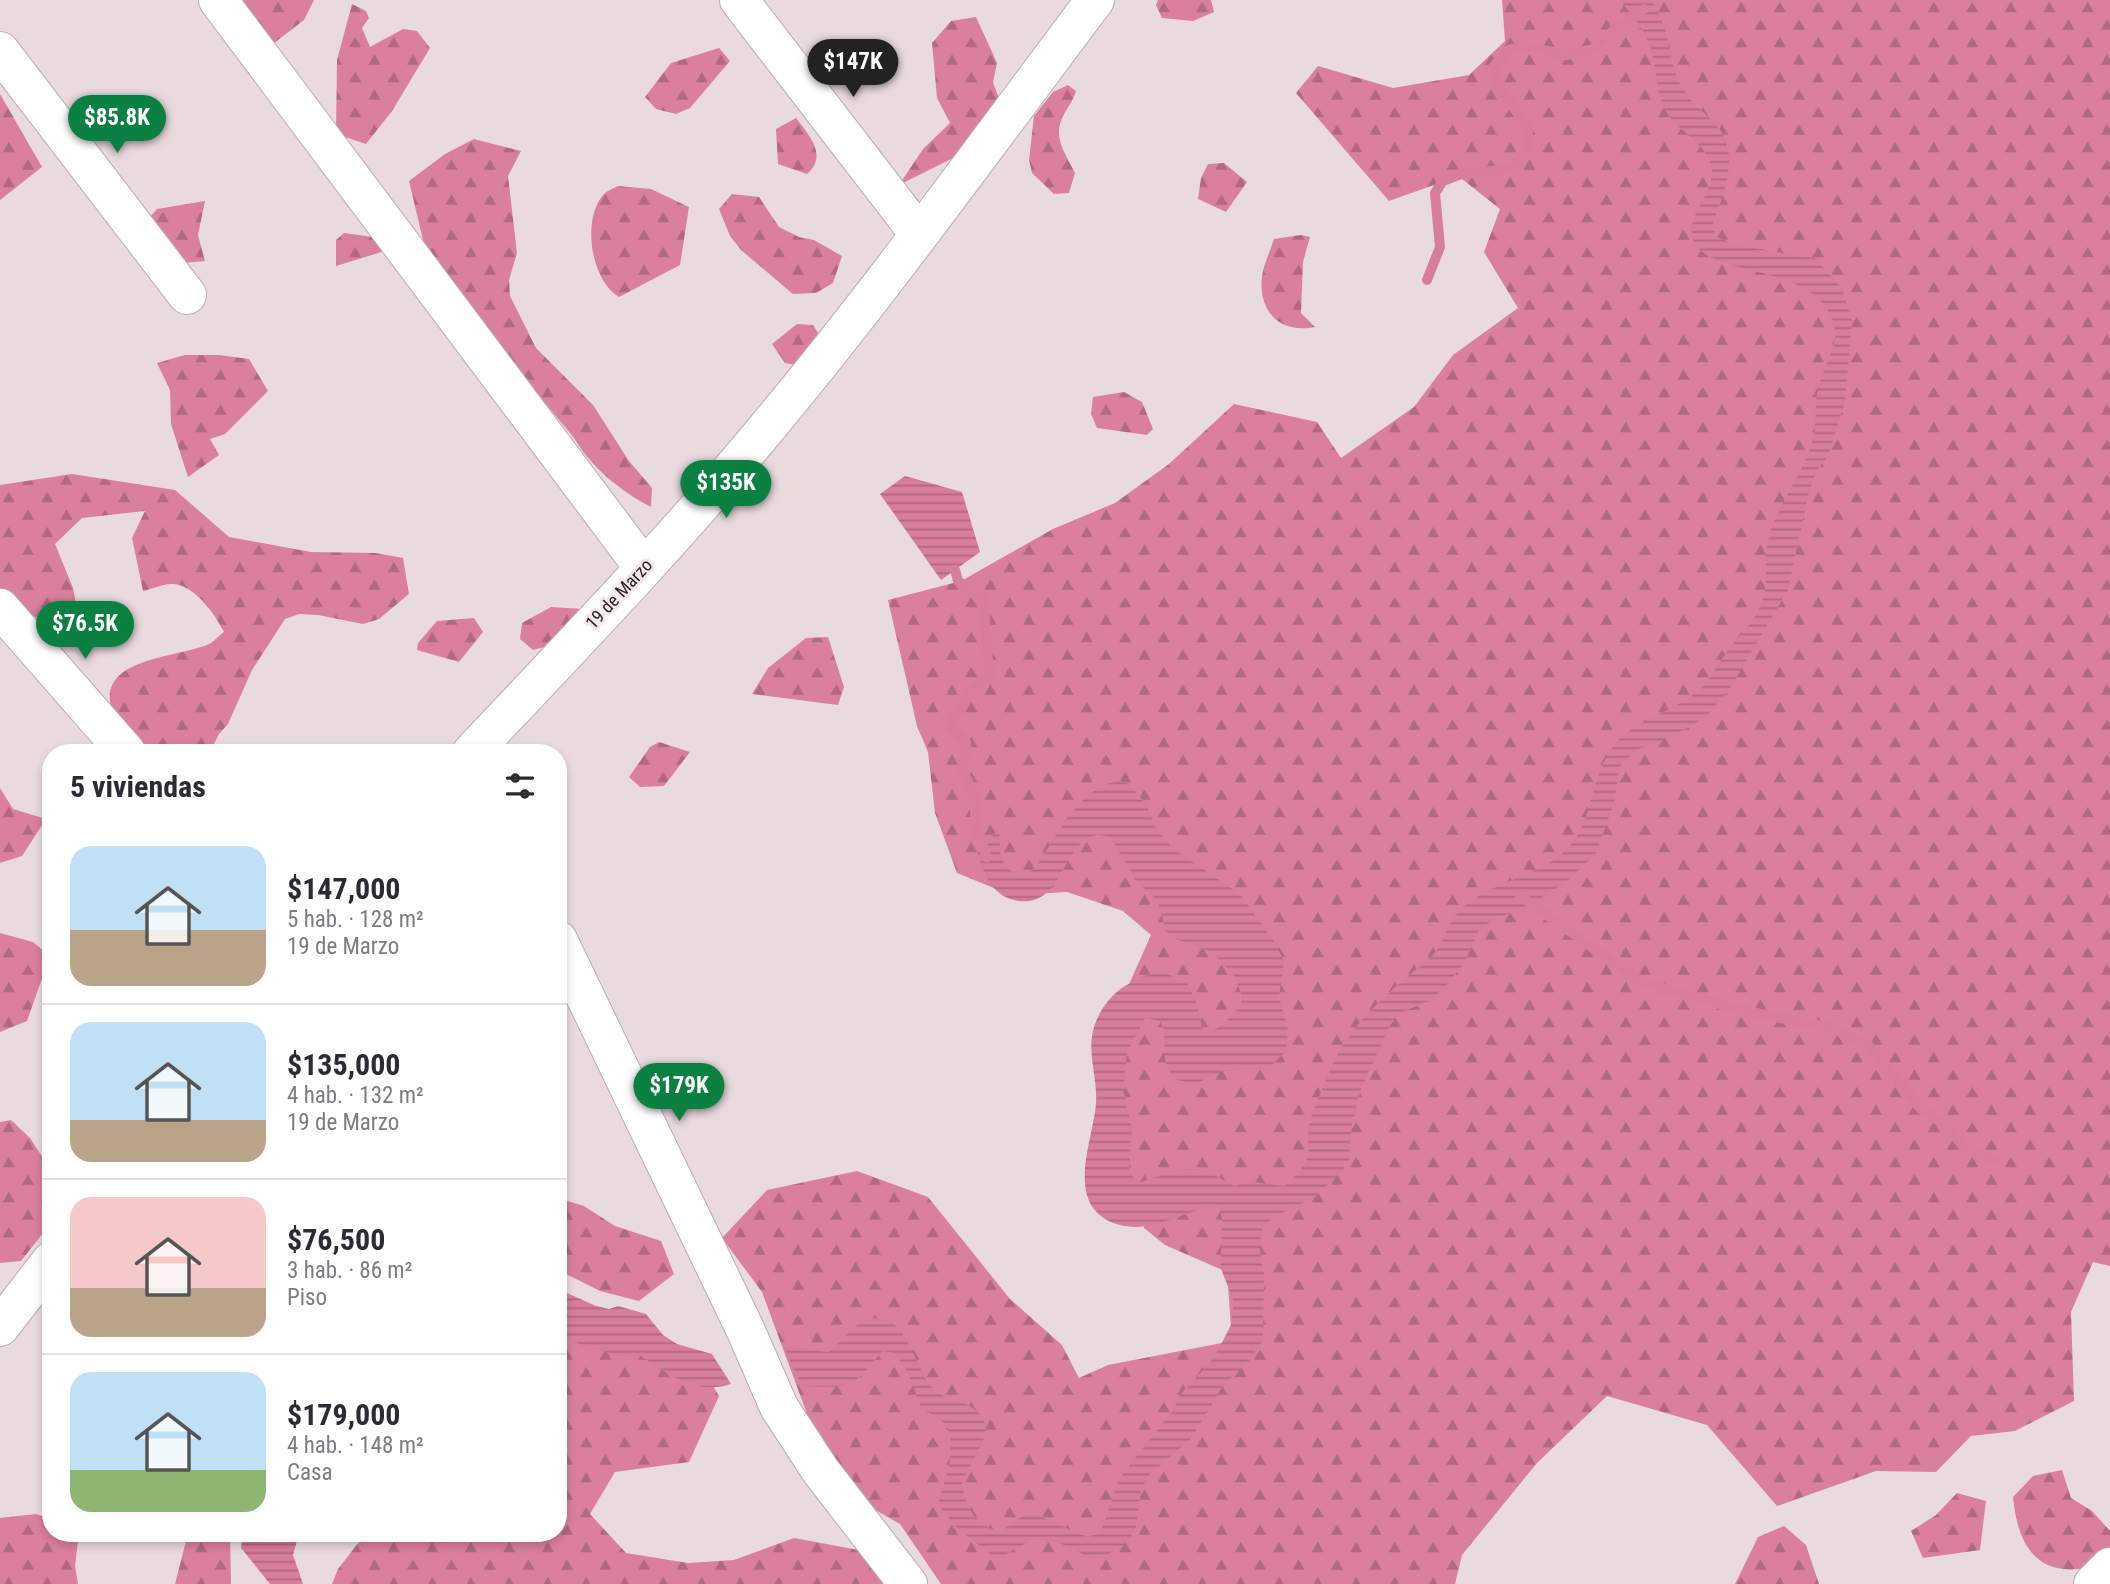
<!DOCTYPE html>
<html lang="es">
<head>
<meta charset="utf-8">
<style>
  :root { --surface:#fff; --page:#f2f2f3; --text:#2b2b33; --muted:#7c7c81; --line:#e1e1e2; --accent:#0b8043 }
  body { margin:0; font-family:"Roboto Condensed",sans-serif; background:var(--page); color:var(--text); height:100vh; display:flex; flex-direction:column; font-size:26px; white-space:nowrap }
  * { box-sizing:border-box; margin:0 }
  p { font-size:23px; color:var(--muted) }
  .icon { flex:none; width:38px; height:38px; fill:none; stroke:currentColor; stroke-width:2; stroke-linecap:round; stroke-linejoin:round }
  .map { position:relative; flex:1; overflow:hidden }
  .sheet { position:absolute; left:42px; top:744px; width:525px; height:798px; display:flex; flex-direction:column; background:var(--surface); border-radius:28px; box-shadow:0 4px 10px #0003 }
  .sheet>* { flex:none }
  .price { position:absolute; translate:-50% -60px; padding:0 16px; border-radius:24px; background:var(--accent); color:#fff; font-size:23px; line-height:46px; filter:drop-shadow(0 2px 4px #0008) }
  .price::after { content:''; position:absolute; left:50%; top:42px; width:21px; height:16px; margin-left:-10px; background:inherit; clip-path:polygon(0 0,100% 0,50% 100%) }
  .price.current { background:#222; color:#fff }
  ul { padding:0; list-style:none }
  li { display:flex; align-items:center; gap:21px; height:175px; padding:0 28px }
  li+li { border-top:2px solid var(--line) }
  li span { display:grid; place-items:center; flex:none; width:196px; height:140px; border-radius:21px; color:#555 }
  li>.icon { margin-inline-start:auto }
  span .icon { width:84px; height:84px; fill:#fffc; stroke-width:1 }
  li b { font-size:30px }
  h2 { display:flex; justify-content:space-between; align-items:center; height:84px; padding:0 28px; font-size:30px }
  .map>svg:first-child { display:block }
  .forest { fill:url(#forest-firs) }
  .water { fill:url(#water-rules) }
  .lines { fill:none; stroke-linecap:round; stroke-linejoin:round }
  .stream { stroke:#d97e9a; stroke-width:10 }
  .minor-casing { stroke:#bcadb1; stroke-width:40 }
  .minor { stroke:#fff; stroke-width:38 }
  .labels { text-anchor:middle; stroke-width:6; stroke-linejoin:round; paint-order:stroke }
  .street-label { font-size:18px; fill:#282324; stroke:#f6e7eb }
</style>
</head>
<body>
<div class="map">
<svg width="2110" height="1584" viewBox="0 0 2110 1584">
  <defs>
    <pattern id="forest-firs" width="22" height="20" patternUnits="userSpaceOnUse" patternTransform="scale(1.75)"><rect width="22" height="20" fill="#db809c"/><path d="M5 1l3.5 6h-7zM16 11l3.5 6h-7z" fill="#b2687f"/></pattern>
    <pattern id="water-rules" width="6" height="5" patternUnits="userSpaceOnUse" patternTransform="scale(1.75)"><rect width="6" height="5" fill="#d97e9a"/><path d="M0 2.5h6" fill="none" stroke="#b0677d"/></pattern>
  </defs>
  <rect width="100%" height="100%" fill="#e9dade"/>
  <!-- forest -->
  <g class="forest">
    <polygon points="212,0 314,0 304,20 265,50"/>
    <polygon points="1158,0 1211,0 1214,12 1193,21 1162,18 1156,5"/>
    <polygon points="1502,0 2110,0 2110,1266 2093,1262 2071,1312 2074,1401 2015,1431 1971,1436 1936,1472 1876,1471 1777,1506 1707,1425 1607,1396 1537,1463 1462,1555 1455,1584 941,1584 900,1524 852,1497 830,1476 762,1292 722,1238 767,1190 857,1171 928,1197 1010,1299 1062,1345 1079,1378 1108,1365 1232,1341 1227,1272 1165,1245 1144,1228 1099,1084 1126,991 1151,935 1123,911 1067,892 1011,895 957,873 935,813 928,752 917,726 888,600 961,581 1053,529 1115,503 1169,464 1234,404 1317,422 1341,458 1414,407 1453,355 1518,308 1484,252 1500,209 1462,179 1431,186 1389,201 1296,93 1318,66 1393,88 1469,75 1505,41"/>
    <polygon points="352,4 366,11 369,18 362,28 370,47 403,29 417,31 430,48 392,111 366,144 336,134 337,60"/>
    <polygon points="976,17 997,63 993,82 1007,121 957,156 899,185 923,149 950,123 937,98 932,43 951,21"/>
    <polygon points="719,48 730,61 690,108 676,114 656,109 645,97 671,63"/>
    <path d="M 1068,85 L 1076,91 C 1073,102 1065,110 1061,121 C 1054,140 1067,156 1075,173 L 1069,193 L 1054,194 L 1032,173 L 1029,160 L 1034,116 L 1053,92 Z"/>
    <polygon points="0,94 42,167 0,200"/>
    <path d="M 796,118 C 808,134 829,156 807,174 L 778,164 L 776,129 Z"/>
    <path d="M 474,139 L 521,151 L 508,176 L 517,253 L 509,280 L 510,296 L 536,348 L 593,405 L 629,461 L 652,488 L 651,507 C 619,490 592,468 574,438 L 466,307 L 447,294 L 423,240 L 409,181 L 445,154 Z"/>
    <polygon points="1224,163 1247,182 1226,212 1198,199 1201,178 1208,164"/>
    <path d="M 618,186 L 651,189 L 689,207 L 680,265 L 619,297 C 591,281 581,219 604,194 C 607,191 614,188 618,186 Z"/>
    <polygon points="732,194 759,197 779,227 799,237 814,240 842,256 833,283 816,293 793,294 741,250 730,236 719,209"/>
    <polygon points="205,201 198,235 205,261 182,263 144,224 157,209"/>
    <polygon points="344,233 373,237 388,250 336,266 336,240"/>
    <path d="M 1301,235 L 1310,237 L 1303,262 L 1301,313 L 1315,327 C 1280,334 1258,312 1262,276 C 1264,264 1270,251 1274,239 Z"/>
    <polygon points="797,324 813,325 822,339 808,367 785,363 772,344"/>
    <polygon points="185,355 219,355 249,359 268,391 225,434 210,439 219,455 188,477 171,424 170,390 157,363"/>
    <polygon points="1124,392 1142,402 1153,429 1147,435 1097,428 1091,414 1093,397"/>
    <path d="M 72,474 L 175,490 L 229,537 L 311,552 L 376,553 L 403,558 L 409,594 L 379,619 L 363,624 L 318,615 L 299,614 L 285,619 L 252,670 L 228,724 L 219,734 L 210,752 L 129,752 C 122,736 112,719 110,701 C 105,656 185,657 211,643 C 215,640 220,635 224,632 C 215,614 193,583 171,584 C 163,584 152,589 143,591 L 132,538 L 145,511 L 82,518 L 55,544 L 73,588 L 76,603 L 54,629 L 0,594 L 0,485 Z"/>
    <polygon points="551,607 584,609 582,637 533,650 520,639 522,623"/>
    <polygon points="474,618 483,632 459,662 417,650 418,643 437,621"/>
    <polygon points="828,637 844,687 838,705 752,694 768,668 806,638"/>
    <polygon points="659,742 690,752 664,786 640,787 629,777 650,747"/>
    <polygon points="0,788 13,809 46,819 22,856 0,863"/>
    <polygon points="0,933 33,942 50,956 27,1021 0,1032"/>
    <polygon points="11,1120 30,1138 45,1161 51,1161 51,1223 21,1261 0,1263 0,1122"/>
    <polygon points="558,1198 584,1206 615,1226 661,1241 674,1274 639,1301 600,1291 558,1270"/>
    <polygon points="558,1328 626,1343 706,1375 719,1396 689,1462 615,1472 590,1514 626,1553 688,1563 734,1560 794,1538 864,1551 890,1584 332,1584 338,1569 366,1533 558,1533"/>
    <path d="M 2062,1470 L 2071,1498 L 2092,1511 L 2110,1531 L 2110,1561 C 2048,1584 2019,1559 2013,1497 L 2033,1476 Z"/>
    <polygon points="1957,1493 1986,1501 1980,1550 1923,1558 1911,1531 1936,1515"/>
    <polygon points="36,1514 51,1519 51,1533 79,1533 75,1566 78,1584 0,1584 0,1518"/>
    <polygon points="1784,1526 1806,1545 1819,1584 1735,1584 1758,1537"/>
    <polygon points="188,1533 230,1533 231,1584 175,1584"/>
  </g>
  <!-- water -->
  <g class="water">
    <path d="M 1620,0 L 1651,0 C 1671,27 1667,58 1681,86 C 1690,103 1704,111 1716,125 C 1742,153 1723,195 1712,226 L 1717,237 L 1735,245 L 1815,258 L 1842,288 L 1852,322 L 1845,402 L 1828,456 L 1816,472 L 1808,496 L 1788,590 L 1729,690 L 1705,718 L 1671,737 L 1636,750 L 1619,767 L 1615,799 L 1596,854 L 1566,882 L 1522,910 L 1495,918 L 1479,930 L 1465,962 L 1445,987 L 1429,1001 L 1402,1012 L 1390,1025 L 1361,1089 L 1352,1124 L 1349,1159 L 1343,1170 L 1315,1197 L 1273,1217 L 1263,1227 L 1259,1246 L 1264,1274 L 1263,1340 L 1248,1362 L 1222,1387 L 1191,1439 L 1149,1475 L 1141,1490 L 1136,1527 L 1130,1538 L 1121,1548 L 1095,1560 L 1062,1544 L 1035,1538 L 1003,1556 L 994,1557 L 957,1528 L 941,1508 L 939,1500 L 950,1461 L 951,1435 L 944,1423 L 921,1407 L 908,1373 L 895,1353 L 882,1351 C 851,1391 851,1387 802,1386 L 783,1346 L 828,1352 C 842,1342 857,1318 875,1318 C 908,1316 914,1368 933,1388 C 947,1404 981,1399 986,1428 C 988,1437 967,1471 962,1482 C 964,1505 976,1528 1001,1531 L 1025,1515 L 1037,1515 L 1088,1537 L 1101,1532 L 1118,1480 L 1173,1410 L 1181,1394 L 1214,1358 L 1231,1325 L 1234,1302 L 1221,1269 L 1222,1218 L 1219,1205 C 1183,1210 1148,1238 1111,1222 C 1064,1201 1094,1138 1096,1103 C 1098,1072 1082,1045 1100,1013 C 1113,989 1134,979 1159,971 L 1186,981 L 1197,1004 L 1203,1032 L 1212,1031 L 1226,1022 L 1241,1005 L 1242,997 L 1235,977 L 1212,952 L 1174,938 L 1166,931 L 1158,901 L 1136,881 L 1111,837 C 1103,835 1094,833 1086,839 C 1060,859 1058,910 1014,900 C 991,895 983,871 977,852 L 999,829 L 1001,859 L 1011,871 L 1024,874 L 1035,868 L 1067,818 L 1089,794 L 1109,783 L 1120,781 L 1129,784 L 1146,804 L 1155,826 L 1171,847 L 1240,894 L 1275,943 L 1284,961 L 1279,997 L 1288,1029 L 1286,1051 L 1270,1067 L 1224,1071 L 1197,1083 L 1180,1081 L 1170,1073 L 1165,1060 L 1164,1031 L 1160,1021 L 1145,1018 L 1127,1053 L 1123,1090 L 1132,1128 L 1129,1170 L 1134,1179 L 1141,1182 C 1186,1168 1191,1160 1234,1186 L 1252,1182 L 1285,1186 C 1326,1148 1298,1150 1313,1112 C 1323,1089 1331,1062 1345,1042 C 1361,1018 1387,994 1409,975 C 1416,969 1425,964 1432,956 C 1443,944 1446,928 1455,916 C 1483,882 1534,880 1566,850 C 1594,824 1589,777 1613,747 C 1634,718 1675,713 1701,688 C 1712,677 1719,662 1728,650 C 1739,636 1752,624 1760,607 C 1772,583 1761,557 1770,533 C 1781,499 1806,470 1814,435 C 1817,418 1814,398 1820,382 C 1827,359 1842,341 1831,316 C 1806,263 1711,277 1694,242 C 1682,220 1714,195 1712,170 C 1709,143 1678,133 1666,111 C 1655,92 1657,72 1652,52 C 1647,32 1632,16 1620,0 Z"/>
    <polygon points="905,476 962,492 980,552 941,580 880,494"/>
    <path d="M 558,1289 L 596,1306 L 609,1309 L 618,1306 L 646,1314 L 663,1335 L 677,1344 L 712,1354 L 731,1384 C 696,1396 664,1372 637,1353 L 619,1356 L 563,1339 L 558,1336 Z"/>
    <polygon points="243,1533 299,1533 293,1555 303,1584 270,1584 241,1548"/>
  </g>
  <g class="lines">
    <!-- stream -->
    <g class="stream">
      <polyline points="1427,280 1440,247 1435,193 1443,181 1461,174 1503,170 1514,165 1528,148 1528,127 1499,88 1494,66 1508,50 1524,46 1566,55 1594,49 1621,23 1644,9"/>
      <polyline points="955,570 958,581 984,601 989,675 970,691 950,727 966,742 963,770 973,793 977,830 987,857"/>
      <polyline points="1520,896 1641,982 1741,1010 1831,1028 1868,1045 1921,1109 1946,1125 1964,1147 1996,1161"/>
    </g>
    <!-- minor casing -->
    <g class="minor-casing">
      <g id="minor">
        <polyline points="218,0 644,568"/>
        <polyline points="739,0 919,234"/>
        <polyline points="0,51 187,295"/>
        <polyline points="0,608 126,752"/>
        <path d="M 472,752 C 573,645 676,538 770,424 C 884,287 988,142 1095,0"/>
        <polyline points="558,940 746,1331 779,1407 820,1470 908,1584"/>
        <polyline points="0,1327 51,1261"/>
        <polyline points="2093,1584 2110,1567"/>
      </g>
    </g>
    <!-- minor -->
    <use href="#minor" class="minor"/>
  </g>
  <g class="labels">
    <!-- street labels -->
    <g class="street-label">
      <text transform="translate(619 594) rotate(-47)" y="6">19 de Marzo</text>
    </g>
  </g>
</svg>
<b class="price current" style="left:853px;top:99px">$147K</b>
<b class="price" style="left:117px;top:155px">$85.8K</b>
<b class="price" style="left:726px;top:520px">$135K</b>
<b class="price" style="left:85px;top:661px">$76.5K</b>
<b class="price" style="left:679px;top:1123px">$179K</b>
<section class="sheet">
<h2>5 viviendas<svg class="icon" aria-label="filters" viewBox="0 0 24 24"><path d="M4 7h16M4 17h16"/><circle cx="9" cy="7" r="2"/><circle cx="15" cy="17" r="2"/></svg></h2>
<ul>
<li><span style="background:linear-gradient(#bfe0f5 60%,#b9a48a 0)"><svg class="icon" aria-label="home" viewBox="0 0 24 24"><path d="M3 11l9-7 9 7M6 9v11h12V9"/></svg></span><div><b>$147,000</b><p>5 hab. · 128 m²</p><p>19 de Marzo</p></div></li>
<li><span style="background:linear-gradient(#bfe0f5 70%,#b9a48a 0)"><svg class="icon" aria-label="home" viewBox="0 0 24 24"><path d="M3 11l9-7 9 7M6 9v11h12V9"/></svg></span><div><b>$135,000</b><p>4 hab. · 132 m²</p><p>19 de Marzo</p></div></li>
<li><span style="background:linear-gradient(#f6c9c9 65%,#b9a48a 0)"><svg class="icon" aria-label="home" viewBox="0 0 24 24"><path d="M3 11l9-7 9 7M6 9v11h12V9"/></svg></span><div><b>$76,500</b><p>3 hab. · 86 m²</p><p>Piso</p></div></li>
<li><span style="background:linear-gradient(#bfe0f5 70%,#8fb573 0)"><svg class="icon" aria-label="home" viewBox="0 0 24 24"><path d="M3 11l9-7 9 7M6 9v11h12V9"/></svg></span><div><b>$179,000</b><p>4 hab. · 148 m²</p><p>Casa</p></div></li>
</ul>
</section>
</div>
</body>
</html>
